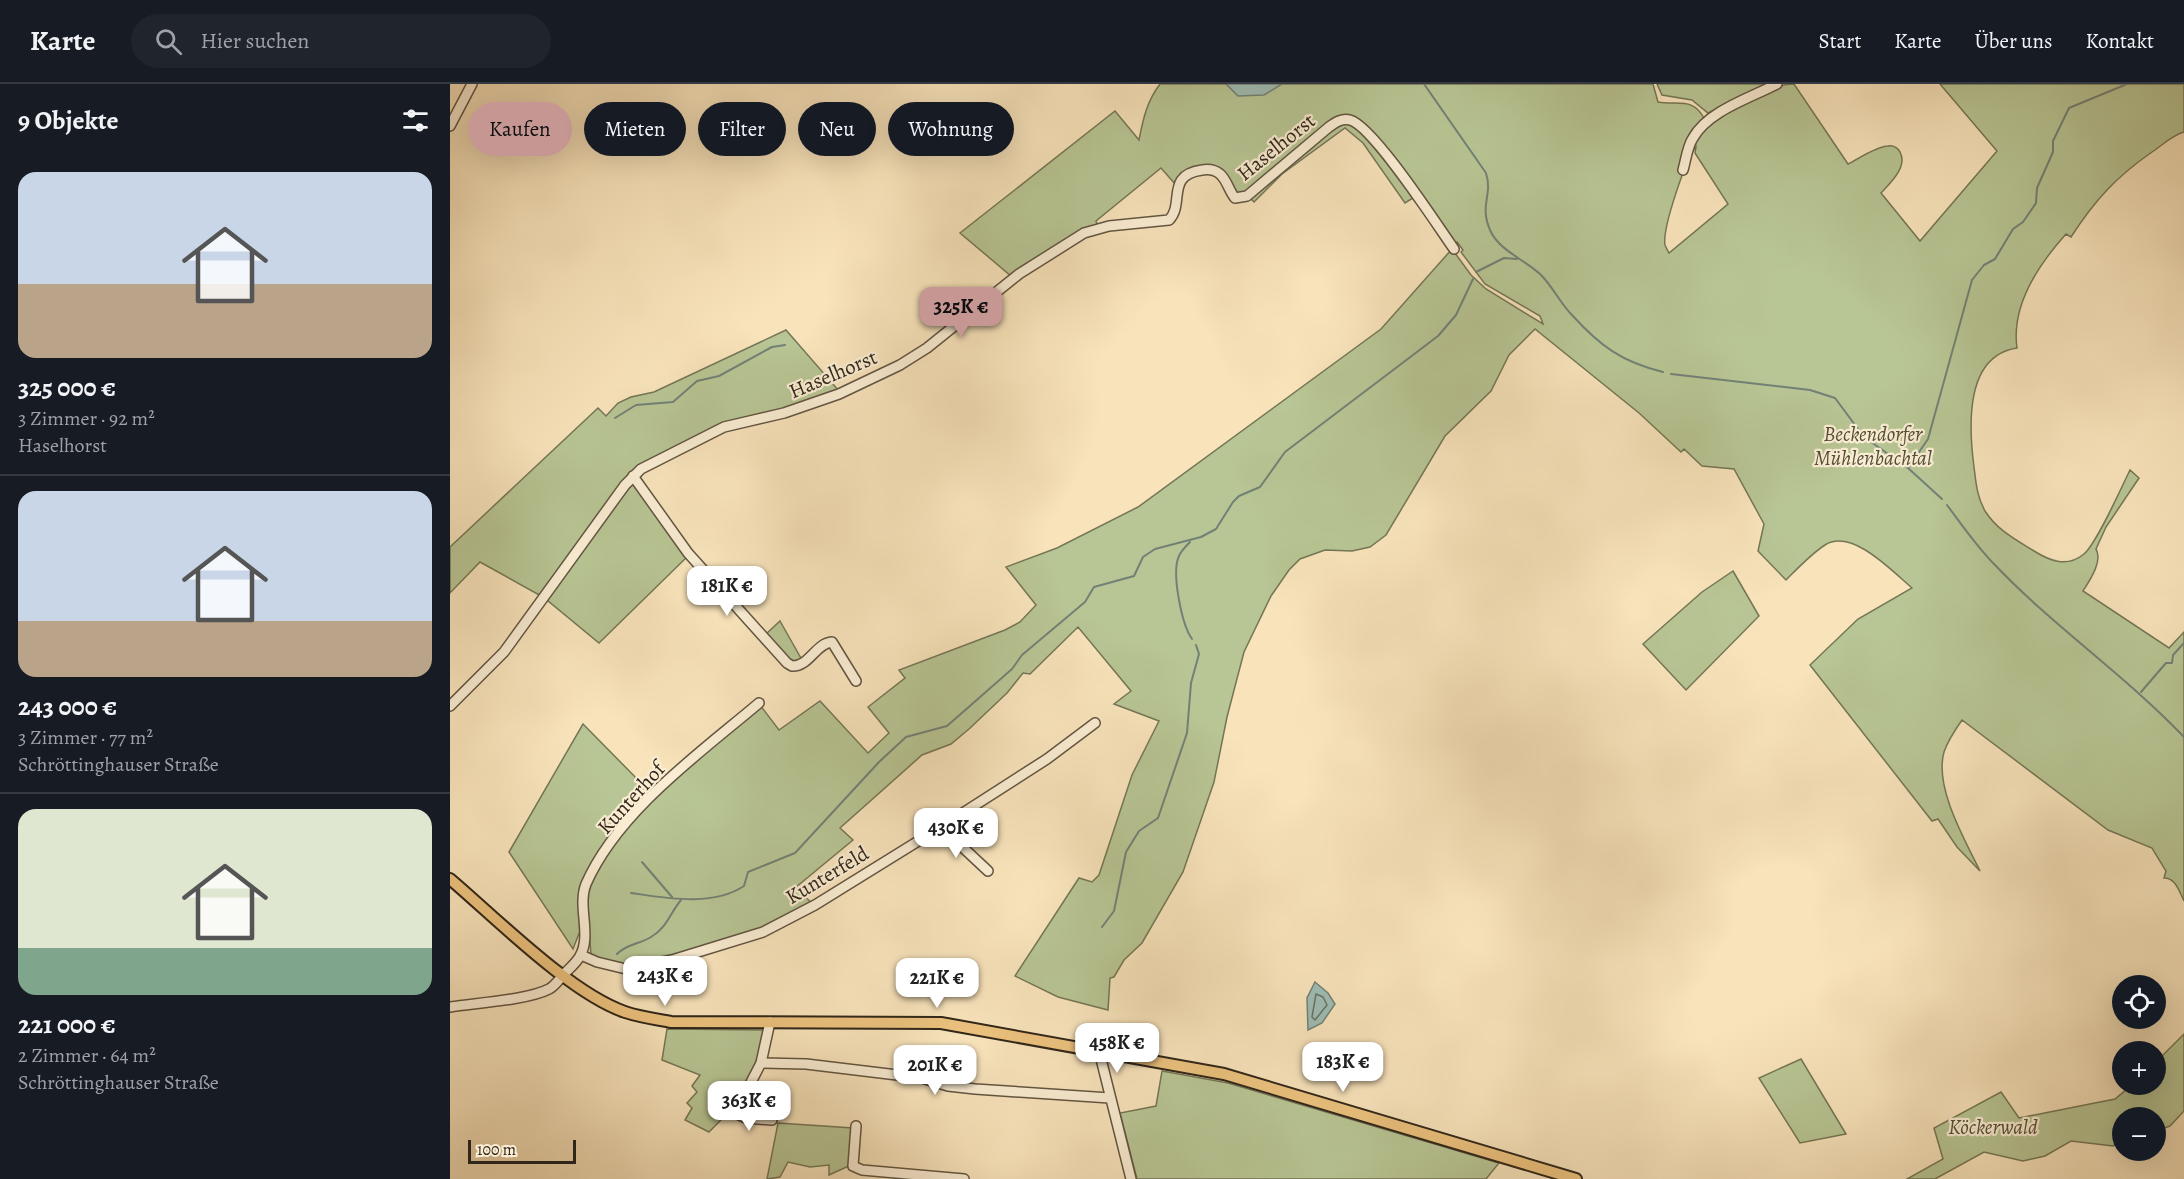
<!DOCTYPE html>
<html lang="de">
<head>
<meta charset="utf-8">
<style>
  :root { --surface:#171b24; --page:#20242c; --text:#f1f3f6; --muted:#9ea1a6; --line:#363941; --accent:#c59692 }
  body { margin:0; font-family:Alegreya,serif; background:var(--page); color:var(--text); height:100vh; display:flex; flex-direction:column; font-size:22px; white-space:nowrap }
  * { box-sizing:border-box; margin:0 }
  p { font-size:20px; color:var(--muted) }
  .icon { flex:none; width:33px; height:33px; fill:none; stroke:currentColor; stroke-width:2; stroke-linecap:round; stroke-linejoin:round }
  .map { position:relative; flex:1; overflow:hidden }
  .sheet { display:flex; flex-direction:column; background:var(--surface); width:450px }
  .sheet>* { flex:none }
  .top-card { position:absolute; left:18px; top:18px; width:570px; height:54px; display:flex; gap:12px }
  .tools { position:absolute; left:1662px; top:891px; display:grid; gap:12px }
  .tools a { display:grid; place-items:center; width:54px; height:54px; border-radius:50%; background:var(--surface); box-shadow:0 6px 24px #0002; font-size:30px }
  .scale { position:absolute; left:18px; bottom:15px; width:108px; box-sizing:border-box; padding-left:6px; border:3px solid #302619; border-top:0; font-size:16px; line-height:21px; white-space:nowrap; color:#302619; -webkit-text-stroke:4px #faedd3; paint-order:stroke }
  .price { position:absolute; translate:-50% -51px; padding:0 14px; border-radius:12px; background:#fff; color:#222; font-size:20px; line-height:39px; filter:drop-shadow(0 2px 3px #0008) }
  .price::after { content:''; position:absolute; left:50%; top:36px; width:18px; height:14px; margin-left:-9px; background:inherit; clip-path:polygon(0 0,100% 0,50% 100%) }
  .price.current { background:var(--accent); color:#111 }
  ul { padding:0; list-style:none }
  li { display:grid; align-content:center; gap:12px; height:318px; padding:0 18px }
  li+li { border-top:2px solid var(--line) }
  li span { display:grid; place-items:center; height:186px; border-radius:18px; color:#555 }
  li>.icon { margin-inline-start:auto }
  span .icon { width:108px; height:108px; fill:#fffc; stroke-width:1 }
  li b { font-size:26px }
  h2 { display:flex; justify-content:space-between; align-items:center; height:72px; padding:0 18px; font-size:26px }
  .tag { padding:0 21px; border-radius:27px; background:var(--surface); box-shadow:0 6px 24px #0002; font-size:21px; line-height:54px }
  .tag.current { background:var(--accent); color:#111 }
  header { display:flex; align-items:center; gap:36px; box-sizing:border-box; height:84px; padding:0 30px; background:var(--surface); border-bottom:2px solid var(--line) }
  header strong { font-size:28px }
  nav { display:flex; gap:33px; margin-inline-start:auto; font-size:21px }
  .search { width:420px; height:54px; background:var(--page); display:flex; align-items:center; gap:15px; box-sizing:border-box; padding:0 21px; border-radius:33px; color:var(--muted); font-size:22px }
  main { display:flex; flex:1; min-height:0 }
  .map>svg:first-child { display:block }
  .green { fill:#b8c594; stroke:#747656; stroke-width:1.5; fill-rule:evenodd }
  .water { fill:#9ebdb4; stroke:#728176; stroke-width:1.5 }
  .lines { fill:none; stroke-linecap:round; stroke-linejoin:round }
  .shore { stroke:#677266; stroke-width:1.5 }
  .stream { stroke:#728176; stroke-width:2 }
  .minor-casing { stroke:#625542; stroke-width:12 }
  .major-casing { stroke:#302619; stroke-width:14 }
  .minor { stroke:#faedd3; stroke-width:9 }
  .major { stroke:#ecc27e; stroke-width:10 }
  .labels { text-anchor:middle; stroke-width:4.5; stroke-linejoin:round; paint-order:stroke }
  .street-label { font-size:21px; fill:#302619; stroke:#faedd3 }
  .park-label { font-size:21px; font-style:italic; fill:#524e38; stroke:#faedd3 }
</style>
</head>
<body>
<header>
<strong>Karte</strong>
<div class="search"><svg class="icon" aria-label="search" viewBox="0 0 24 24"><circle cx="10" cy="10" r="6"/><path d="M15 15l6 6"/></svg>Hier suchen</div>
<nav><a>Start</a><a>Karte</a><a>Über uns</a><a>Kontakt</a></nav>
</header>
<main>
<section class="sheet">
<h2>9 Objekte<svg class="icon" aria-label="filters" viewBox="0 0 24 24"><path d="M4 7h16M4 17h16"/><circle cx="9" cy="7" r="2"/><circle cx="15" cy="17" r="2"/></svg></h2>
<ul>
<li><span style="background:linear-gradient(#c9d6e8 60%,#b9a48a 0)"><svg class="icon" aria-label="home" viewBox="0 0 24 24"><path d="M3 11l9-7 9 7M6 9v11h12V9"/></svg></span><div><b>325 000 €</b><p>3 Zimmer · 92 m²</p><p>Haselhorst</p></div></li>
<li><span style="background:linear-gradient(#c9d6e8 70%,#b9a48a 0)"><svg class="icon" aria-label="home" viewBox="0 0 24 24"><path d="M3 11l9-7 9 7M6 9v11h12V9"/></svg></span><div><b>243 000 €</b><p>3 Zimmer · 77 m²</p><p>Schröttinghauser Straße</p></div></li>
<li><span style="background:linear-gradient(#dfe7d0 75%,#7fa58c 0)"><svg class="icon" aria-label="home" viewBox="0 0 24 24"><path d="M3 11l9-7 9 7M6 9v11h12V9"/></svg></span><div><b>221 000 €</b><p>2 Zimmer · 64 m²</p><p>Schröttinghauser Straße</p></div></li>
</ul>
</section>
<div class="map">
<svg width="1734" height="1095" viewBox="0 0 1734 1095">
  <rect width="100%" height="100%" fill="#f8e3bb"/>
  <filter id="stains"><feTurbulence type="fractalNoise" baseFrequency=".00333" numOctaves="4"/><feColorMatrix values="0 0 0 0 .2 0 0 0 0 .09 0 0 0 0 .02 0 0 0 .5 -.17"/></filter>
  <radialGradient id="worn" r=".72"><stop offset=".6" stop-color="#630" stop-opacity="0"/><stop offset="1" stop-color="#630" stop-opacity=".3"/></radialGradient>
  <!-- green -->
  <g class="green">
    <path d="M 710,0 L 1203,0 L 1208,18 C 1228,22 1243,12 1255,36 L 1249,43 L 1253,48 C 1269,27 1319,0 1344,0 L 1398,80 C 1410,74 1425,63 1438,62 C 1443,61 1447,63 1450,68 C 1458,83 1440,99 1431,109 L 1470,157 L 1547,67 L 1490,0 L 1734,0 L 1734,48 C 1721,52 1714,60 1702,68 C 1666,93 1645,116 1621,153 L 1616,150 C 1589,180 1561,222 1567,264 C 1514,272 1519,345 1524,383 C 1526,399 1527,413 1535,427 C 1547,446 1565,455 1584,467 C 1600,477 1617,484 1634,470 C 1647,459 1671,404 1680,386 L 1689,394 L 1656,443 L 1646,465 C 1653,477 1640,496 1633,507 L 1719,564 L 1734,548 L 1734,817 C 1729,807 1726,794 1714,794 L 1716,787 L 1702,764 L 1658,746 L 1512,636 C 1505,646 1498,656 1494,668 C 1484,703 1515,756 1530,787 L 1507,763 L 1488,735 L 1482,737 L 1360,581 L 1408,535 L 1462,504 C 1442,487 1402,444 1375,461 C 1361,470 1348,484 1336,496 L 1308,467 L 1314,440 L 1284,385 L 1252,382 L 1234,365 L 1231,368 L 1189,329 L 1085,245 L 1059,271 L 1041,307 L 995,352 L 936,451 L 920,463 L 902,467 L 875,466 L 850,475 L 839,486 L 821,512 L 794,568 L 777,633 L 764,698 L 733,788 L 692,859 L 674,876 L 664,893 L 660,894 L 658,926 L 608,913 L 565,892 L 629,794 L 642,798 L 649,791 L 682,691 L 709,637 L 664,620 L 681,607 L 628,543 L 580,590 L 573,589 L 557,609 L 519,645 L 501,660 L 472,671 L 390,744 L 403,756 L 345,804 L 362,819 L 312,845 L 204,877 L 177,883 L 163,881 L 141,871 L 136,808 L 165,757 L 215,700 L 310,621 L 329,646 L 370,617 L 418,669 L 439,649 L 418,623 L 455,594 L 449,586 L 555,546 L 570,538 L 586,521 L 556,483 L 607,464 L 688,423 L 931,245 L 1002,165 L 1021,191 L 1036,205 L 1093,240 L 1090,232 L 1035,200 L 1011,168 L 1013,166 L 1007,158 L 1004,161 L 929,57 L 900,33 L 791,112 L 755,83 L 726,101 L 711,84 L 646,137 L 648,142 L 561,192 L 510,149 L 665,27 L 689,56 C 693,35 697,17 710,0 ZM 1246,63 L 1245,69 L 1278,120 L 1219,169 C 1218,167 1216,164 1215,161 C 1212,145 1236,74 1246,63 Z"/>
    <polygon points="1207,0 1319,0 1258,29 1242,16 1212,11"/>
    <polygon points="901,39 925,61 963,114 955,119 913,59 895,44 832,90 804,118 799,113 884,41"/>
    <polygon points="336,246 390,308 274,341 189,382 172,398 91,512 30,478 0,509 0,463 148,324 156,332 168,319 181,313 204,308"/>
    <polygon points="183,396 238,472 149,559 97,516"/>
    <polygon points="1283,487 1309,532 1236,606 1193,560 1252,508"/>
    <polygon points="330,537 352,576 343,579 315,551"/>
    <polygon points="133,640 199,707 167,744 130,804 132,842 123,865 59,768"/>
    <path d="M 217,945 L 316,946 C 305,990 292,1017 259,1048 L 235,1036 L 242,1024 L 237,1019 L 247,1008 L 242,1002 L 250,991 L 212,976 Z"/>
    <polygon points="1734,950 1734,1027 1720,1042 1706,1047 1706,1034 1672,1034 1672,1058 1663,1062 1621,1057 1595,1072 1573,1077 1534,1068 1485,1095 1457,1095 1493,1075 1484,1044 1551,1008 1569,1034 1665,1015 1682,1001 1706,1000 1706,978"/>
    <polygon points="1351,975 1396,1050 1350,1059 1309,994"/>
    <polygon points="712,987 778,999 1049,1079 1036,1095 687,1095 670,1029 706,1022"/>
    <polygon points="328,1039 403,1044 401,1081 379,1091 379,1081 360,1083 338,1078 330,1093 317,1095"/>
  </g>
  <!-- water -->
  <g class="water">
    <polygon points="776,0 832,0 814,11 788,12"/>
    <polygon points="865,898 878,909 885,920 872,939 858,946 857,914"/>
  </g>
  <g class="lines">
    <!-- shore -->
    <polygon class="shore" points="866,910 873,913 877,921 865,936 862,933"/>
    <!-- stream -->
    <g class="stream">
      <path d="M 974,0 L 1036,89 C 1043,112 1029,120 1040,146 C 1049,167 1076,176 1091,191 C 1103,203 1110,219 1122,231 C 1150,262 1172,278 1213,288"/>
      <polyline points="1026,188 1054,174 1067,175"/>
      <polyline points="1221,290 1360,306 1385,314 1414,353 1458,384 1492,415"/>
      <polyline points="165,334 186,321 223,318 247,297 269,292 322,263 335,261"/>
      <polyline points="1458,384 1478,355 1522,196 1534,181 1545,175 1563,145 1573,138 1586,119 1587,104 1603,68 1603,57 1619,24 1677,0"/>
      <path d="M 1497,421 C 1512,441 1527,463 1545,481 C 1604,543 1675,591 1734,653"/>
      <path d="M 740,458 C 736,462 731,467 729,472 C 721,489 732,541 742,555"/>
      <polyline points="1691,608 1716,579 1722,579 1723,571 1734,559"/>
      <polyline points="192,778 222,813"/>
      <path d="M 181,809 C 217,814 262,823 294,802 L 298,788 L 345,769 L 429,678 L 456,653 L 497,642 L 562,585 L 572,571 L 635,518 L 644,503 L 684,492 L 693,473 L 705,465 L 751,453 L 766,445 L 783,418 L 789,412 L 810,403 L 835,368 L 988,252 L 1006,231 L 1023,195"/>
      <polyline points="652,843 664,827 676,768 689,747 708,734 737,649 741,599 749,570 746,561"/>
      <path d="M 167,870 C 176,860 190,860 201,853 C 217,844 220,829 231,816"/>
      <polyline points="1072,1084 1106,1095"/>
    </g>
    <!-- minor casing -->
    <g class="minor-casing">
      <g id="minor">
        <polyline points="0,42 22,0"/>
        <path d="M 1233,86 C 1236,76 1237,63 1243,54 C 1258,27 1300,14 1327,0"/>
        <path d="M 183,392 L 238,469 L 337,579 L 342,582 C 359,583 366,559 382,558 L 406,597"/>
        <path d="M 0,622 L 54,568 L 175,401 L 191,385 L 274,343 L 334,329 L 389,310 L 450,281 L 477,264 L 569,190 L 634,149 L 659,142 L 719,136 C 735,120 715,91 752,86 C 758,85 765,86 770,90 C 777,96 779,107 785,114 L 797,112 L 879,43 C 886,38 892,34 900,36 C 923,42 987,141 1004,165"/>
        <polyline points="491,743 538,787"/>
        <polyline points="131,871 147,878 176,885 222,876 313,848 365,821 491,743 597,675 645,639"/>
        <path d="M 0,923 C 25,919 78,916 99,905 C 105,902 110,894 115,889 C 120,884 127,878 130,872 C 142,851 127,822 136,800 C 168,727 250,669 309,619"/>
        <polyline points="320,938 311,979 285,1029 296,1034 322,1036"/>
        <polyline points="649,967 681,1095"/>
        <polyline points="311,979 356,980 472,994 498,1002 525,1005 660,1014"/>
        <polyline points="406,1042 403,1082 412,1086 514,1095"/>
      </g>
    </g>
    <!-- major casing -->
    <g class="major-casing">
      <path id="major" d="M 0,795 C 46,834 120,909 175,928 C 190,933 205,935 221,938 L 491,939 L 774,990 L 1126,1095"/>
    </g>
    <!-- minor -->
    <use href="#minor" class="minor"/>
    <!-- major -->
    <use href="#major" class="major"/>
  </g>
  <g class="labels">
    <!-- street labels -->
    <g class="street-label">
      <text transform="translate(826 63) rotate(-39)" y="7">Haselhorst</text>
      <text transform="translate(383 290) rotate(-23)" y="7">Haselhorst</text>
      <text transform="translate(181 714) rotate(-48)" y="7">Kunterhof</text>
      <text transform="translate(377 791) rotate(-31)" y="7">Kunterfeld</text>
    </g>
    <!-- park labels -->
    <g class="park-label">
      <text x="1423" y="357">Beckendorfer<tspan x="1423" dy="24">Mühlenbachtal</tspan></text>
      <text x="1543" y="1050">Köckerwald</text>
    </g>
  </g>
  <rect width="100%" height="100%" filter="url(#stains)"/>
  <rect width="100%" height="100%" fill="url(#worn)"/>
</svg>
<div class="tools">
<a><svg class="icon" aria-label="locate" viewBox="0 0 24 24"><circle cx="12" cy="12" r="6"/><path d="M12 2v4M12 18v4M2 12h4M18 12h4"/></svg></a>
<a>+</a>
<a>−</a>
</div>
<div class="scale">100 m</div>
<b class="price current" style="left:511px;top:254px">325K €</b>
<b class="price" style="left:277px;top:533px">181K €</b>
<b class="price" style="left:506px;top:775px">430K €</b>
<b class="price" style="left:215px;top:923px">243K €</b>
<b class="price" style="left:487px;top:925px">221K €</b>
<b class="price" style="left:667px;top:990px">458K €</b>
<b class="price" style="left:893px;top:1009px">183K €</b>
<b class="price" style="left:485px;top:1012px">201K €</b>
<b class="price" style="left:299px;top:1048px">363K €</b>
<div class="top-card">
<a class="tag current">Kaufen</a>
<a class="tag">Mieten</a>
<a class="tag">Filter</a>
<a class="tag">Neu</a>
<a class="tag">Wohnung</a>
</div>
</div>
</main>
</body>
</html>
